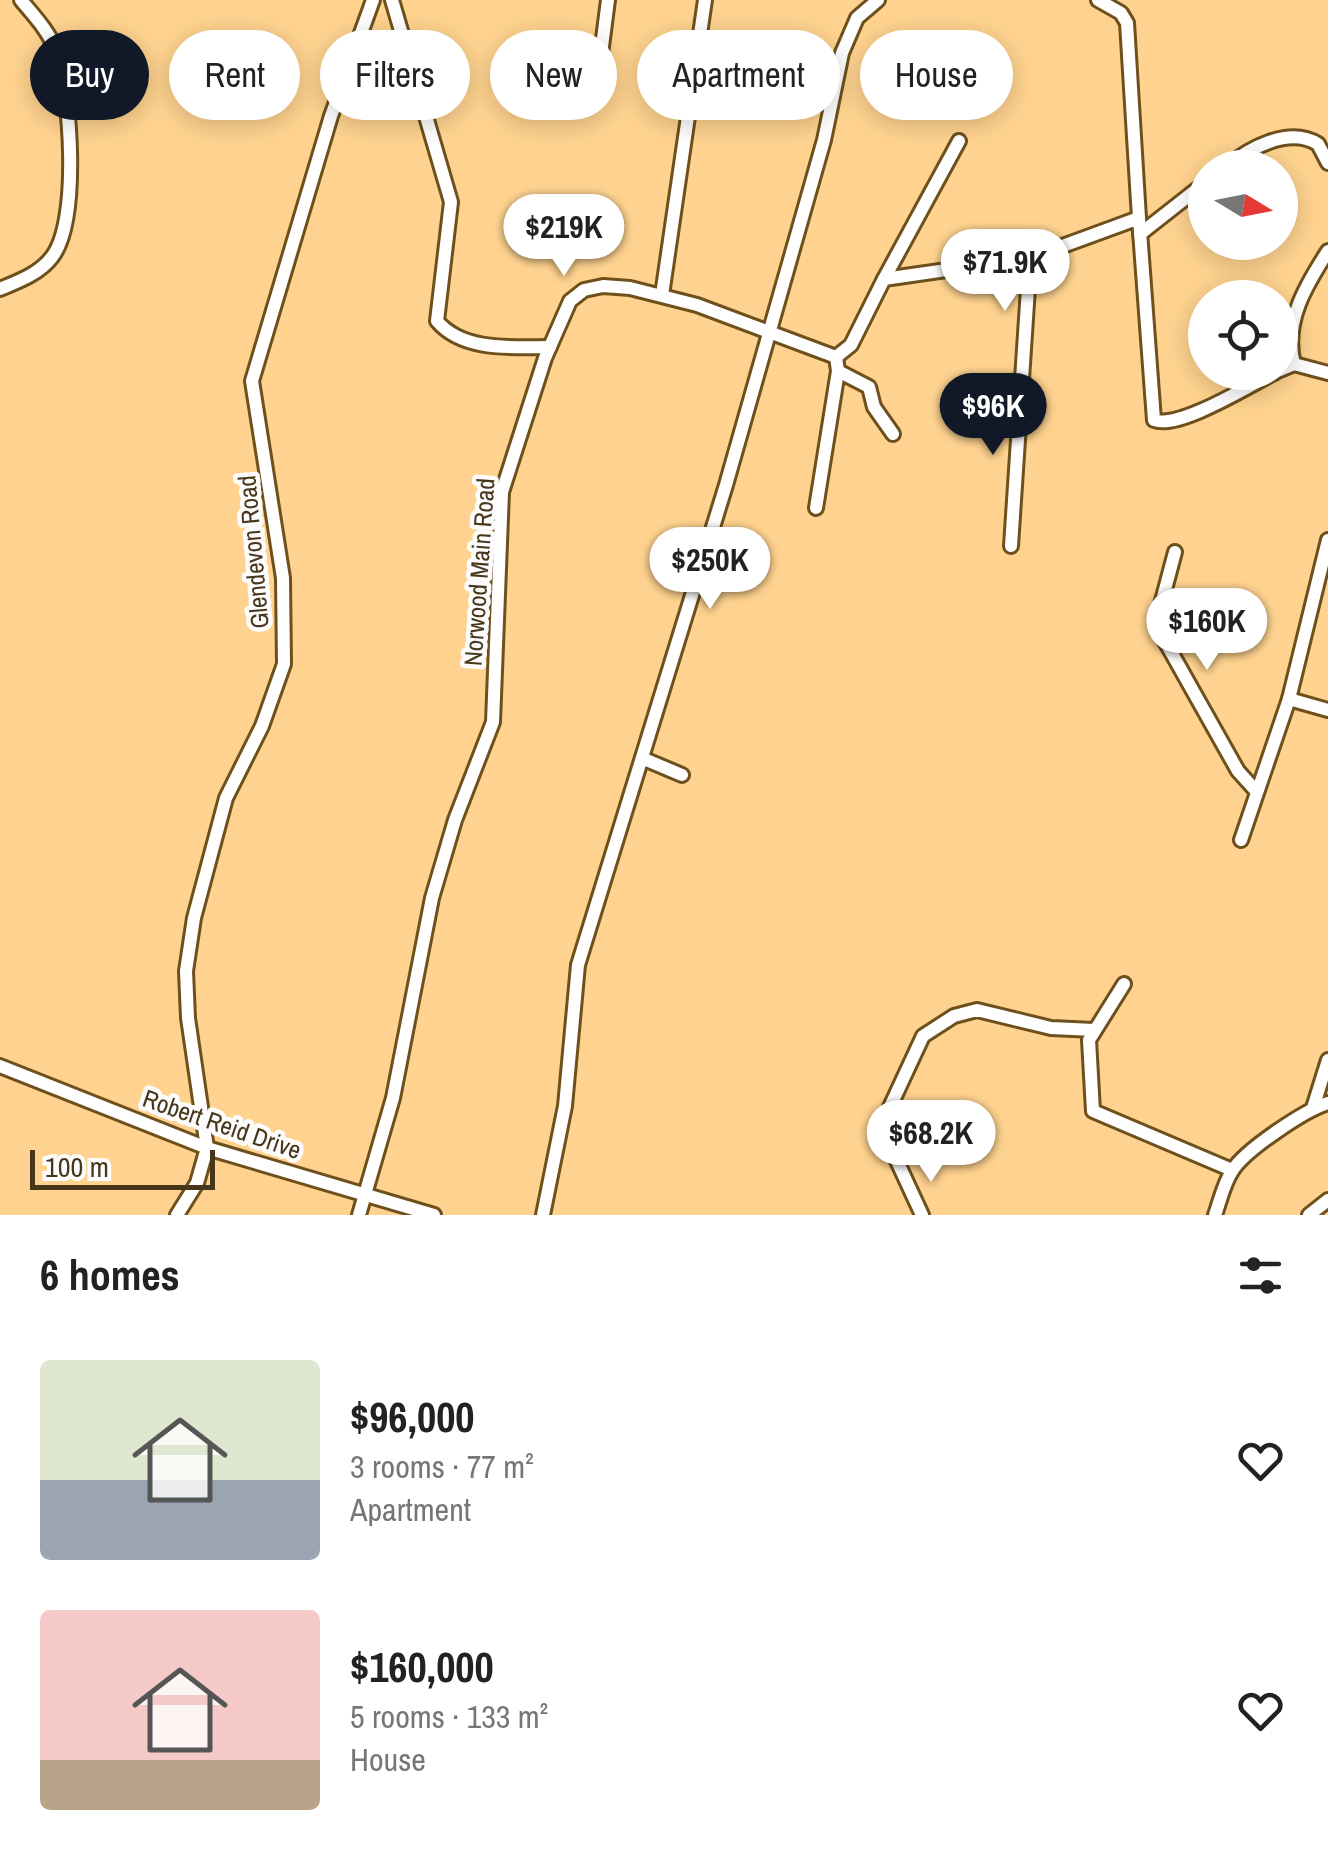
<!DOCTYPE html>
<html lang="en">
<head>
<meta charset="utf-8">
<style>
  :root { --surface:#fff; --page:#f2f2f2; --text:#222; --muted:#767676; --accent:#111827 }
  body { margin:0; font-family:"Archivo Narrow",sans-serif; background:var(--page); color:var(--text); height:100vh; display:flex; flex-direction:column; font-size:38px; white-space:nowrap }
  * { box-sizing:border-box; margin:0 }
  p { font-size:32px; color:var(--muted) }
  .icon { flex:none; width:55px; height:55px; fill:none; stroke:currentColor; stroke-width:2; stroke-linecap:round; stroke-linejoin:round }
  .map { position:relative; height:1215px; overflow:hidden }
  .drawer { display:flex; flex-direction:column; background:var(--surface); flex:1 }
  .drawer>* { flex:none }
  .banner { position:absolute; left:30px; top:30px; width:1270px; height:90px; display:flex; gap:20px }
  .needle { width:65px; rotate:100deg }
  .fabs { position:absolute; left:1188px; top:150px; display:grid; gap:20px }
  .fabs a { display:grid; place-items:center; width:110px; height:110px; border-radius:50%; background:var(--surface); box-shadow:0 5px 25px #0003; font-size:50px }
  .scale { position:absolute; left:30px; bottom:25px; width:185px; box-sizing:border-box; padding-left:10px; border:5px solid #47361a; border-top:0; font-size:28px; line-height:35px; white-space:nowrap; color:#47361a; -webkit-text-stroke:8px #fcfcfc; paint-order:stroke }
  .price { position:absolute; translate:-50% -85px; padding:0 22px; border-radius:35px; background:#fff; color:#222; font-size:32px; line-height:65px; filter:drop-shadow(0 2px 5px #0008) }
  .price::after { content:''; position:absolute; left:50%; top:60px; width:30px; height:22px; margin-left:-15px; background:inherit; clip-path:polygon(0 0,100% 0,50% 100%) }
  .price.on { background:var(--accent); color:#fff }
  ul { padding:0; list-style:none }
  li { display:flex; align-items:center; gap:30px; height:250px; padding:0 40px }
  li span { display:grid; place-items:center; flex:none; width:280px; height:200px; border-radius:10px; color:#555 }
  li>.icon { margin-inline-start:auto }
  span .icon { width:120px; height:120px; fill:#fffc; stroke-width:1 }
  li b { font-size:42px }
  h2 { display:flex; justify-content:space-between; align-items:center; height:120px; padding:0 40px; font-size:42px }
  .chip { padding:0 35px; border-radius:45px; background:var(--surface); box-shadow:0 5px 25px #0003; font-size:35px; line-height:90px }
  .chip.on { background:var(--accent); color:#fff }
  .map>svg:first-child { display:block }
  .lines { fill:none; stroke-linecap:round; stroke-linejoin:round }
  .minor-casing { stroke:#6e501c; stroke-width:18 }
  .minor { stroke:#fff; stroke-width:12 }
  .labels { text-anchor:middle; stroke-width:9; stroke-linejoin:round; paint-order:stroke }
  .street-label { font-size:25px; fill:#47361a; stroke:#fcfcfc }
</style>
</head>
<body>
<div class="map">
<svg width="1328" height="1215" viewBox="0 0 1328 1215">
  <rect width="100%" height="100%" fill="#ffd38f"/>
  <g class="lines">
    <!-- minor casing -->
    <g class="minor-casing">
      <g id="minor">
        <path d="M 392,0 L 451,202 L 437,321 C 463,352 513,347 550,347"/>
        <polyline points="1098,0 1121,13 1127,23 1139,218"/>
        <polyline points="600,62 608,0"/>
        <path d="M 1225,168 C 1249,148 1289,126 1318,144 L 1328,163"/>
        <polyline points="1140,234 1205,183"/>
        <polyline points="884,279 959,141"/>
        <path d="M 0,289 C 19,281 39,274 52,257 C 80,221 71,93 56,51 C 49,31 34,16 21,0"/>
        <polyline points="662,295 705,0"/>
        <path d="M 1294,364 C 1283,323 1306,285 1328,251"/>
        <polyline points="1280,370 1294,364 1328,373"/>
        <polyline points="838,371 869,387 874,407 893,434"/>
        <polyline points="816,508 838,371 836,357"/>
        <polyline points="1011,546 1030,258"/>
        <polyline points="1175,552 1159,612 1161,634 1238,771 1257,792"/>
        <polyline points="1289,699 1328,710"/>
        <polyline points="644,759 682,775"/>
        <polyline points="1241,840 1289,699 1328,540"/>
        <polyline points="1124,984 1089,1040 1093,1111 1232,1170"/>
        <polyline points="0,1066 207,1148 434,1215"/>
        <polyline points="1313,1108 1328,1060"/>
        <polyline points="177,1215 197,1183 207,1148 188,1018 186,971 194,918 226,798 262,726 284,664 283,578 252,381 331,116 373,0"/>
        <path d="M 359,1215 L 393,1098 L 432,898 L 455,820 L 493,722 L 502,492 L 545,358 L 570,301 L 584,290 L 603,286 L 630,288 L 697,305 L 836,357 L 851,345 L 884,279 L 1030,258 L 1139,218 L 1154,420 C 1178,430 1250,385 1276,372"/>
        <polyline points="543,1215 565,1106 578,965 726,485 824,140 842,53 857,18 878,0"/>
        <polyline points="922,1215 886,1137 890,1107 923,1036 954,1016 977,1010 1051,1028 1094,1030"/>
        <path d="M 1215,1215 C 1220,1201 1224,1183 1232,1171 C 1245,1150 1305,1110 1328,1103"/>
        <polyline points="1309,1215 1328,1200"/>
      </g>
    </g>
    <!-- minor -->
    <use href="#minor" class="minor"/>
  </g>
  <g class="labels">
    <!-- street labels -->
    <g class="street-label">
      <text transform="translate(253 552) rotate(-95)" y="9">Glendevon Road</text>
      <text transform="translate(479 572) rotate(-86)" y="9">Norwood Main Road</text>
      <text transform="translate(222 1124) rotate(19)" y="9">Robert Reid Drive</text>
    </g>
  </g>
</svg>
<div class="fabs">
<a><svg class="needle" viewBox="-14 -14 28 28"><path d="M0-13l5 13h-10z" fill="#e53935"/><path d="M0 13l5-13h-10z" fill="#767676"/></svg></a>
<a><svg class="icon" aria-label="locate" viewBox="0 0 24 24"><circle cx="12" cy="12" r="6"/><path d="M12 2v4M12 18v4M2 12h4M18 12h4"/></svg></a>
</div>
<div class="scale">100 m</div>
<b class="price" style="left:564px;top:279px">$219K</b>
<b class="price" style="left:1005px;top:314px">$71.9K</b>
<b class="price on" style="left:993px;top:458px">$96K</b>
<b class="price" style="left:710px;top:612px">$250K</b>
<b class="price" style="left:1207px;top:673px">$160K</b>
<b class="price" style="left:931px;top:1185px">$68.2K</b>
<div class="banner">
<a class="chip on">Buy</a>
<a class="chip">Rent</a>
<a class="chip">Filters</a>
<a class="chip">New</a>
<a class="chip">Apartment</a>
<a class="chip">House</a>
</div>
</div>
<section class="drawer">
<h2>6 homes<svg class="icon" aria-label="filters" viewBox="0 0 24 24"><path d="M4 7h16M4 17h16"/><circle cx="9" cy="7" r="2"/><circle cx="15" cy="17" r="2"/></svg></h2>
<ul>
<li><span style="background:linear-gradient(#dfe7d0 60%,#9aa5b1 0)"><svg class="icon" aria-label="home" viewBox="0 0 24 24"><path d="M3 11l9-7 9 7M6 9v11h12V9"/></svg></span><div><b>$96,000</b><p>3 rooms · 77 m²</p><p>Apartment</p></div><svg class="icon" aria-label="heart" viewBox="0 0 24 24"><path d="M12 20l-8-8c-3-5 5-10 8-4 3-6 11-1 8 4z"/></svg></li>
<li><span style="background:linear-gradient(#f6c9c9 75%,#b9a48a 0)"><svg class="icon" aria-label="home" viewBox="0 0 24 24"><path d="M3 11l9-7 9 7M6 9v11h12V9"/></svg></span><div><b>$160,000</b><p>5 rooms · 133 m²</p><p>House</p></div><svg class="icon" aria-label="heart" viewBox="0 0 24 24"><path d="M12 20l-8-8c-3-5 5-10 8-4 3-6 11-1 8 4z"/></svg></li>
</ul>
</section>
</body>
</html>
